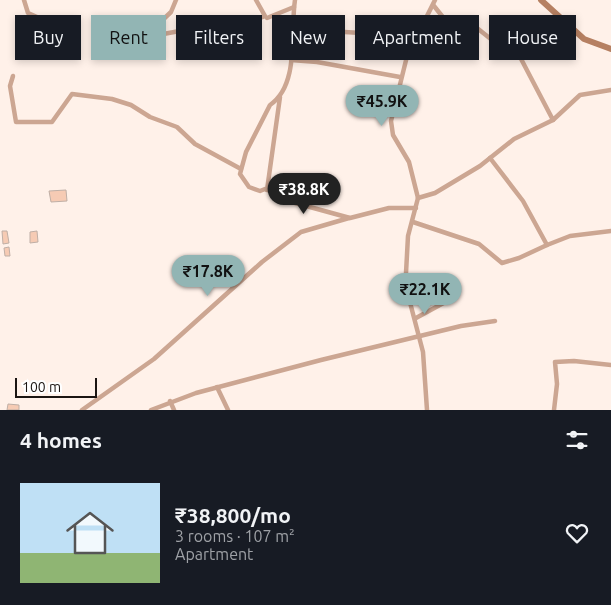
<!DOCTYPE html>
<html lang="en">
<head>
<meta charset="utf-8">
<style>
  :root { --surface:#171b24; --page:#242831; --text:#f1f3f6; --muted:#9ea1a6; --accent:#92b5b4 }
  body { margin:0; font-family:Ubuntu,sans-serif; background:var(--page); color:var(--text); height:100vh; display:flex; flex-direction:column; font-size:19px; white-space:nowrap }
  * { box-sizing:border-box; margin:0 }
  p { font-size:16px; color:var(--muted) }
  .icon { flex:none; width:28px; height:28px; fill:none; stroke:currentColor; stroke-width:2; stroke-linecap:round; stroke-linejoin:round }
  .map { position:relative; height:410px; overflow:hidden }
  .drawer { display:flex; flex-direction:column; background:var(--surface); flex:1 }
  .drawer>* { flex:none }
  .top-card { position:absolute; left:15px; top:15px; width:581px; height:45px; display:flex; gap:10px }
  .scale { position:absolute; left:15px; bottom:12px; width:82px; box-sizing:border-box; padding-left:5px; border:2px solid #1b1512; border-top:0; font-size:14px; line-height:18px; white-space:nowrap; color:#1b1512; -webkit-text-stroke:4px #fff; paint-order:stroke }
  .price { position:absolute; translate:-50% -42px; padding:0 11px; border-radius:18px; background:var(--accent); color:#111; font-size:16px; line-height:32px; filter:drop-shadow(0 1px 2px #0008) }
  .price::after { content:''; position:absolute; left:50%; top:30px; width:15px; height:11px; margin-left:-8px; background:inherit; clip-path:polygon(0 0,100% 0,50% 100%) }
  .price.on { background:#222; color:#fff }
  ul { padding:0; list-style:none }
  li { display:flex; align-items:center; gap:15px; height:125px; padding:0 20px }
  li span { display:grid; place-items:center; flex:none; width:140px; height:100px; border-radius:0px; color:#555 }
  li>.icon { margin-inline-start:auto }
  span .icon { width:60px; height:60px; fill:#fffc; stroke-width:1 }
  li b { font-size:21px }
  h2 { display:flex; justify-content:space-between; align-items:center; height:60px; padding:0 20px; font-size:21px }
  .chip { padding:0 18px; border-radius:0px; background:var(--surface); box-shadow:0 2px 8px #0003; font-size:18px; line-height:45px }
  .chip.on { background:var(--accent); color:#111 }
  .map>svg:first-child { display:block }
  .building { fill:#f6cbb4; stroke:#bfafa6 }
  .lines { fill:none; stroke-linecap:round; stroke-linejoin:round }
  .street { stroke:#cca692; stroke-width:4.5 }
  .secondary { stroke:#b68062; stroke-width:6 }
</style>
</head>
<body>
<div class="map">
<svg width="611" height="410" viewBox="0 0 611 410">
  <rect width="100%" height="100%" fill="#fff1e9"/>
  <!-- building -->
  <g class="building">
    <polygon points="66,190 67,201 51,202 49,191"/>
    <polygon points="2,231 7,231 9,243 3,244"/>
    <polygon points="37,231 38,242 30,243 30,232"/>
    <polygon points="9,247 10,256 5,256 4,248"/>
    <polygon points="8,404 19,405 19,410 7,410"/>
  </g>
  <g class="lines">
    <!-- street -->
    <g class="street">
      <polyline points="24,0 28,13 73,33"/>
      <polyline points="176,0 171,12 150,32 155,31 158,35 185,30 187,33 242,24 265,16 256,0"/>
      <path d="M 295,0 C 290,31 300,85 270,105 L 246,152 L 240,174 L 249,187 L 260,191 L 265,189 L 274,192 L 288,201 L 350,218 L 389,208 L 416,208"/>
      <polyline points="434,6 446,21 477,28 502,48 519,55 553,120 580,95 611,90"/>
      <polyline points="267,18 294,7"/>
      <polyline points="294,29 412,36 424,22 435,0"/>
      <polyline points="412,36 391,121 393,135 409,162 418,198 408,236 406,273 407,291 423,352 427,410"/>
      <polyline points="291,60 317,62 400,77"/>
      <polyline points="13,76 10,86 16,122 52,122 72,94 112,99 131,105 150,117 177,127 195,144 241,169"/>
      <polyline points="267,190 280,97"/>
      <polyline points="418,198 435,193 480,166 514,139 553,120"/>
      <polyline points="413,222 479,244 502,263 519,258 547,245 523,201 490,158"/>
      <polyline points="547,245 570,236 611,231"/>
      <polyline points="416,318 449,300"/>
      <polyline points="217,387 228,410"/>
      <polyline points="170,401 174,410"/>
      <polyline points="82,410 154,359 262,262 301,232 349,218"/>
      <polyline points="151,410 196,393 321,360 461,326 495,321"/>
      <polyline points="554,410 557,384 555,362 574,361 611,365"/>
    </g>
    <!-- secondary -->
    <polyline class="secondary" points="541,0 584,39 611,49"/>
  </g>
</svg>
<div class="scale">100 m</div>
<b class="price" style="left:382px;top:127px">₹45.9K</b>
<b class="price on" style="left:304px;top:215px">₹38.8K</b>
<b class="price" style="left:208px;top:297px">₹17.8K</b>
<b class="price" style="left:425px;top:315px">₹22.1K</b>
<div class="top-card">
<a class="chip">Buy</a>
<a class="chip on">Rent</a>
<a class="chip">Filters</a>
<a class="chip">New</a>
<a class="chip">Apartment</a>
<a class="chip">House</a>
</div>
</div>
<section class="drawer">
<h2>4 homes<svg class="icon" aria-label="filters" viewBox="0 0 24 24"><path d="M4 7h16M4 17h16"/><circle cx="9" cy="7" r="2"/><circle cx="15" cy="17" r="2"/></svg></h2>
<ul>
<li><span style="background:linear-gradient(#bfe0f5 70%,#8fb573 0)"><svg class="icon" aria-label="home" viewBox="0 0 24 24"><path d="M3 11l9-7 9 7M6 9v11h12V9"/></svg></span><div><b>₹38,800/mo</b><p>3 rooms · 107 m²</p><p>Apartment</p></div><svg class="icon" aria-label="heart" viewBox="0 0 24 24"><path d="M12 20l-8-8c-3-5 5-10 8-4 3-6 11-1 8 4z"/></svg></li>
</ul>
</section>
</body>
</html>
